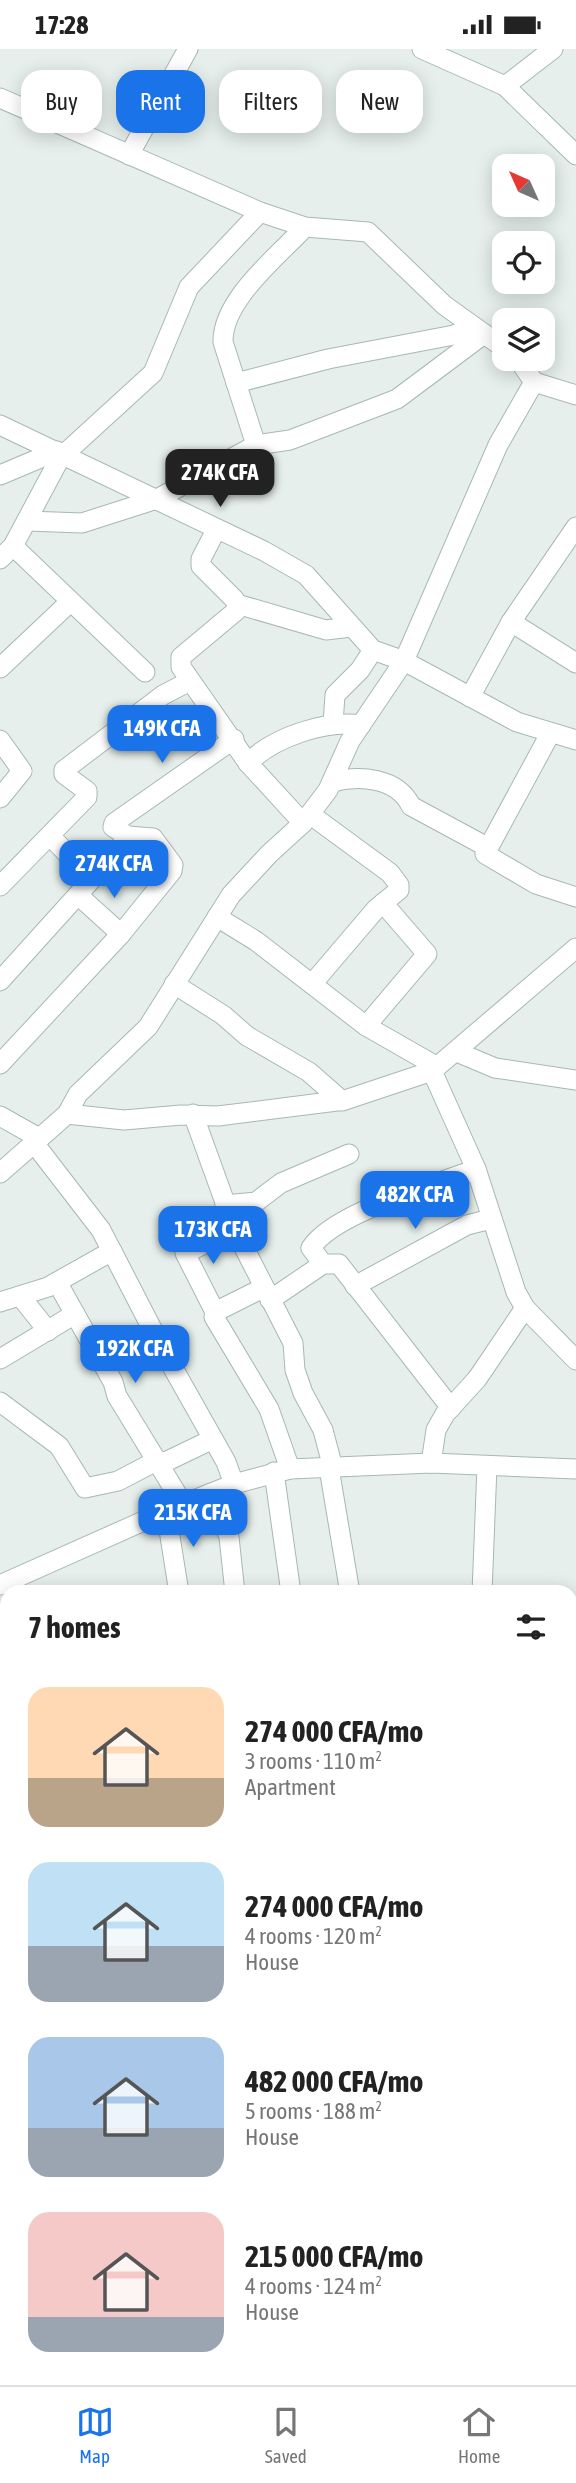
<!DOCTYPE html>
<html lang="en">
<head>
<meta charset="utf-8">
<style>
  :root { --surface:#fff; --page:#f6f6f6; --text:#222; --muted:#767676; --line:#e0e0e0; --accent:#1a73e8 }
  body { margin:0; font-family:"Asap Condensed",sans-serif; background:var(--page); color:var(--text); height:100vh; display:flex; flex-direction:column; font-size:26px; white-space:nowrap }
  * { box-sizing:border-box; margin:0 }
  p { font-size:23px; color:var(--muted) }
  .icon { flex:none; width:38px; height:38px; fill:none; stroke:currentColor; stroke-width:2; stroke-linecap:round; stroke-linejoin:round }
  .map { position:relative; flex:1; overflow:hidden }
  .side { position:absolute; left:0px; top:1536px; width:578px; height:800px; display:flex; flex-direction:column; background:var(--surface); border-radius:21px 21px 0 0; box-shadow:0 4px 18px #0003 }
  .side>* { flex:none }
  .top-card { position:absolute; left:21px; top:21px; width:536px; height:63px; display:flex; gap:14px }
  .needle { width:46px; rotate:315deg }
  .tools { position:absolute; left:492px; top:105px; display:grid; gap:14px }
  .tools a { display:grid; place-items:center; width:63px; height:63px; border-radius:14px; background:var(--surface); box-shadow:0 4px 18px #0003; font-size:35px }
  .price { position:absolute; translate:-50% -60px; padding:0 16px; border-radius:14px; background:var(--accent); color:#fff; font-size:23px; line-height:46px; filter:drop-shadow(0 2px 4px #0008) }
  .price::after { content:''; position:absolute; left:50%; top:42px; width:21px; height:16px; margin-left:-10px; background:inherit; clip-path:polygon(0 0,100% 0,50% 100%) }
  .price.on { background:#222; color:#fff }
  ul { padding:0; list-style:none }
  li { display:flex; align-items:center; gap:21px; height:175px; padding:0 28px }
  li span { display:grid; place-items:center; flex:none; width:196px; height:140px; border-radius:21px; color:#555 }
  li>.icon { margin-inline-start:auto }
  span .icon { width:84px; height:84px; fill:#fffc; stroke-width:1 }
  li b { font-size:30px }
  h2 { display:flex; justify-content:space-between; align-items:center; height:84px; padding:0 28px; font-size:30px }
  .pill { padding:0 24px; border-radius:21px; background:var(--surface); box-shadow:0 4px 18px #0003; font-size:24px; line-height:63px }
  .pill.on { background:var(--accent); color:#fff }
  .status { display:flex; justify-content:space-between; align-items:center; height:49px; padding:0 35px; background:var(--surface); direction:ltr }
  .status svg { height:19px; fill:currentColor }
  .tab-bar { display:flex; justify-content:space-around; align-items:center; height:98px; border-top:2px solid var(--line); background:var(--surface); font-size:19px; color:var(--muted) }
  .tab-bar a { display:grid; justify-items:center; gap:4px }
  .tab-bar .on { color:var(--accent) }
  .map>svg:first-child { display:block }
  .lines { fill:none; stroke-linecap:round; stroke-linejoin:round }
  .street-casing { stroke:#a8b8b2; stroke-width:21 }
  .street { stroke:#fff; stroke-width:19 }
</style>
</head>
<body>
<div class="status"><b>17:28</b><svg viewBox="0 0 49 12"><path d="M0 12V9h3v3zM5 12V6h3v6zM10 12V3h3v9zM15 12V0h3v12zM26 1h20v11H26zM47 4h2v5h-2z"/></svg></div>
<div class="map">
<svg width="576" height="2336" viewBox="0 0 576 2336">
  <rect width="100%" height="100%" fill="#e6efeb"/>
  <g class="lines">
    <!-- street casing -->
    <g class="street-casing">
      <g id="street">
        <polyline points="422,0 505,37 576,106"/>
        <polyline points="505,37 553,0"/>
        <polyline points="0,49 260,163 305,178 368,183 444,256 504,299"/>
        <polyline points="129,106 188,0"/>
        <polyline points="518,310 534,333 576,346"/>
        <polyline points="236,334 328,310 454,286 473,278"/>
        <polyline points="0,376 264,502 306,526 373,601 404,612 517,673 576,691"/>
        <path d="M 256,396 L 223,293 C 222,251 278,207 305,178"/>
        <polyline points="0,426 57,402"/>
        <polyline points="27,472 82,474 157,450 256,396 290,391 397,350 484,285"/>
        <polyline points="216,481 201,510 201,517 234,550 237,555 236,562 181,608 181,618 248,714 303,774"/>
        <polyline points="13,497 145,623"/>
        <polyline points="0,510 13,497 60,409 153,324 189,238 260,163"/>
        <polyline points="237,555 326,581 351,578"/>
        <polyline points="511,573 576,614"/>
        <polyline points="0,619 70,553"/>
        <polyline points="470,648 511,573 576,478"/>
        <polyline points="333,675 335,646 360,621 373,601"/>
        <polyline points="550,685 485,805 536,835 576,848"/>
        <polyline points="0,691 22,722 0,749"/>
        <path d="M 248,714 C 274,688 325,671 361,676"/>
        <path d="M 332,733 C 359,726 397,728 411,757 L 487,798"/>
        <polyline points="311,766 390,824 399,836 399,841 376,860 312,935"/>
        <polyline points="93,828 108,815 128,787"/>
        <polyline points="0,837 87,748 87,742 64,725 64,721 163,646 190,632"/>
        <polyline points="79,847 121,885"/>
        <polyline points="217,868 256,892 366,977 436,1017"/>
        <polyline points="0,932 92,830 50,787"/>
        <polyline points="174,935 223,966 247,987 309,1023 342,1052"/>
        <polyline points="366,977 427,905 383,854"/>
        <polyline points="457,1003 495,1019 576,1031"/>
        <polyline points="0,1015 121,885 172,822 173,816 153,789 128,787 113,778 114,774 234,690"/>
        <polyline points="432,1022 476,1120 516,1243 525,1259 576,1311"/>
        <polyline points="67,1065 124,1071 181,1066 218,1067 345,1051 432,1022 576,899"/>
        <polyline points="193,1065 235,1181 293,1294 295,1321 303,1344 323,1381 333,1419"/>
        <polyline points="0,1067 39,1089"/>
        <polyline points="34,1094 101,1181 164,1303 226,1413 234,1435"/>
        <polyline points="0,1124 67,1065 78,1045 148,978 231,846 269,805 303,774 328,741 350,692 404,612 498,396 534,333"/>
        <polyline points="225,1156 256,1153 281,1134 349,1105"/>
        <path d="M 323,1215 L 311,1199 C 334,1163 436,1136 476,1120"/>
        <polyline points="57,1233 113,1333 117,1347 183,1455"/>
        <polyline points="355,1237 467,1176 491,1170"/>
        <polyline points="263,1239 215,1263 214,1268 269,1360 290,1420"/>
        <polyline points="21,1248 48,1282"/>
        <polyline points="270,1251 323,1215 339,1215 451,1359"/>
        <polyline points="0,1253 48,1238 112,1202"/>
        <polyline points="215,1263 185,1204 235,1181"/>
        <polyline points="0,1310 75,1265"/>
        <polyline points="0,1353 59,1397 85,1439 118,1432 158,1411"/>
        <polyline points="431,1414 436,1381 445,1365 477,1330 525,1259"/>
        <polyline points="161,1415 213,1390"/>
        <polyline points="329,1419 350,1544"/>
        <polyline points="274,1423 291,1544"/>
        <polyline points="211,1444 229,1488 235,1544"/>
        <polyline points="166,1462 179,1544"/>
        <polyline points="0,1536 166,1462 234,1435 290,1420 431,1414 576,1420"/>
        <polyline points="482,1544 487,1417"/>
        <polyline points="0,1599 7,1611"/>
        <polyline points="576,1660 576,1671"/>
        <polyline points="0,1712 7,1707"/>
        <polyline points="0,1805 7,1812"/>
        <polyline points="0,1888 7,1881"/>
        <polyline points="570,1925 576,1916"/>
        <polyline points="0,2039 7,2036"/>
        <polyline points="570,2097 576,2098"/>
        <polyline points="0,2163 7,2153"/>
        <polyline points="570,2207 576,2211"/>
        <polyline points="0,2242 7,2231"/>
        <polyline points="570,2266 576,2259"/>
        <polyline points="0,2289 7,2293"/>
        <polyline points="570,2312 576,2315"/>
        <polyline points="51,2329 58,2336"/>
        <polyline points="282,2329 294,2336"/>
        <polyline points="413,2329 422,2336"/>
        <polyline points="190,2336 196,2329"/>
        <polyline points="252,2336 255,2329"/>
        <polyline points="527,2336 531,2329"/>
      </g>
    </g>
    <!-- street -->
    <use href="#street" class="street"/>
  </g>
</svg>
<div class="tools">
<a><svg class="needle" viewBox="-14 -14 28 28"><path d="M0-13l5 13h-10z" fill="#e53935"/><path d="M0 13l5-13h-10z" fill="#767676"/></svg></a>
<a><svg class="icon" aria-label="locate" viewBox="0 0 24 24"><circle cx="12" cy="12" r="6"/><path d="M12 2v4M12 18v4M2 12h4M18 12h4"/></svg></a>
<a><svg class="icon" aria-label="layers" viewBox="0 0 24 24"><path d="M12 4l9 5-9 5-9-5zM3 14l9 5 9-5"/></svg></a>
</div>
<b class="price on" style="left:220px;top:460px">274K CFA</b>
<b class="price" style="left:162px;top:716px">149K CFA</b>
<b class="price" style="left:114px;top:851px">274K CFA</b>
<b class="price" style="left:415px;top:1182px">482K CFA</b>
<b class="price" style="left:213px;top:1217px">173K CFA</b>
<b class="price" style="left:135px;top:1336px">192K CFA</b>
<b class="price" style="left:193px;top:1500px">215K CFA</b>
<div class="top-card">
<a class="pill">Buy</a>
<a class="pill on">Rent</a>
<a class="pill">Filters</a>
<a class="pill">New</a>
</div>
<section class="side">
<h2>7 homes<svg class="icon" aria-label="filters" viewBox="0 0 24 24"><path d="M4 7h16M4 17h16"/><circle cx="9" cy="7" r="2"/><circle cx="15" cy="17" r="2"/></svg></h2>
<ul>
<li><span style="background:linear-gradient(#ffd9b3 65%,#b9a48a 0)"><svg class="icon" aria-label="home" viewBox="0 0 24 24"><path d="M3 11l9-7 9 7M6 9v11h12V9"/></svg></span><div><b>274 000 CFA/mo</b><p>3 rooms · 110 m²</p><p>Apartment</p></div></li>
<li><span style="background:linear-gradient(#bfe0f5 60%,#9aa5b1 0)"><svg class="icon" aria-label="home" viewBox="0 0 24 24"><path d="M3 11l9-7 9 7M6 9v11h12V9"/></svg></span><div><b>274 000 CFA/mo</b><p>4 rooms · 120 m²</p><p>House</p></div></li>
<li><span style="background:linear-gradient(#a9c7e8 65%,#9aa5b1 0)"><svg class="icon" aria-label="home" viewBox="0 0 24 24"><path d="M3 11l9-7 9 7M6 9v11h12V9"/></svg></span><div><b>482 000 CFA/mo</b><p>5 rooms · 188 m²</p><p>House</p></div></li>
<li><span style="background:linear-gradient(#f6c9c9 75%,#9aa5b1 0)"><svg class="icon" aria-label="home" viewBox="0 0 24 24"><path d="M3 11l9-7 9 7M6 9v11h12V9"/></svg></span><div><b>215 000 CFA/mo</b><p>4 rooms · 124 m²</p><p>House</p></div></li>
</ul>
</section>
</div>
<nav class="tab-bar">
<a class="on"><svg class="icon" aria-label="map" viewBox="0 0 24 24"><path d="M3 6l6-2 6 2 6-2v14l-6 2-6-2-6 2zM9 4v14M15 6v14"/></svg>Map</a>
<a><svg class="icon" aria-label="saved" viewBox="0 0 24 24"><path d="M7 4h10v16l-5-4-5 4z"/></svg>Saved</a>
<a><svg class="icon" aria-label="home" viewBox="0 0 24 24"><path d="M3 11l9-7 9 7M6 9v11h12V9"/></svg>Home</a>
</nav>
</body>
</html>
